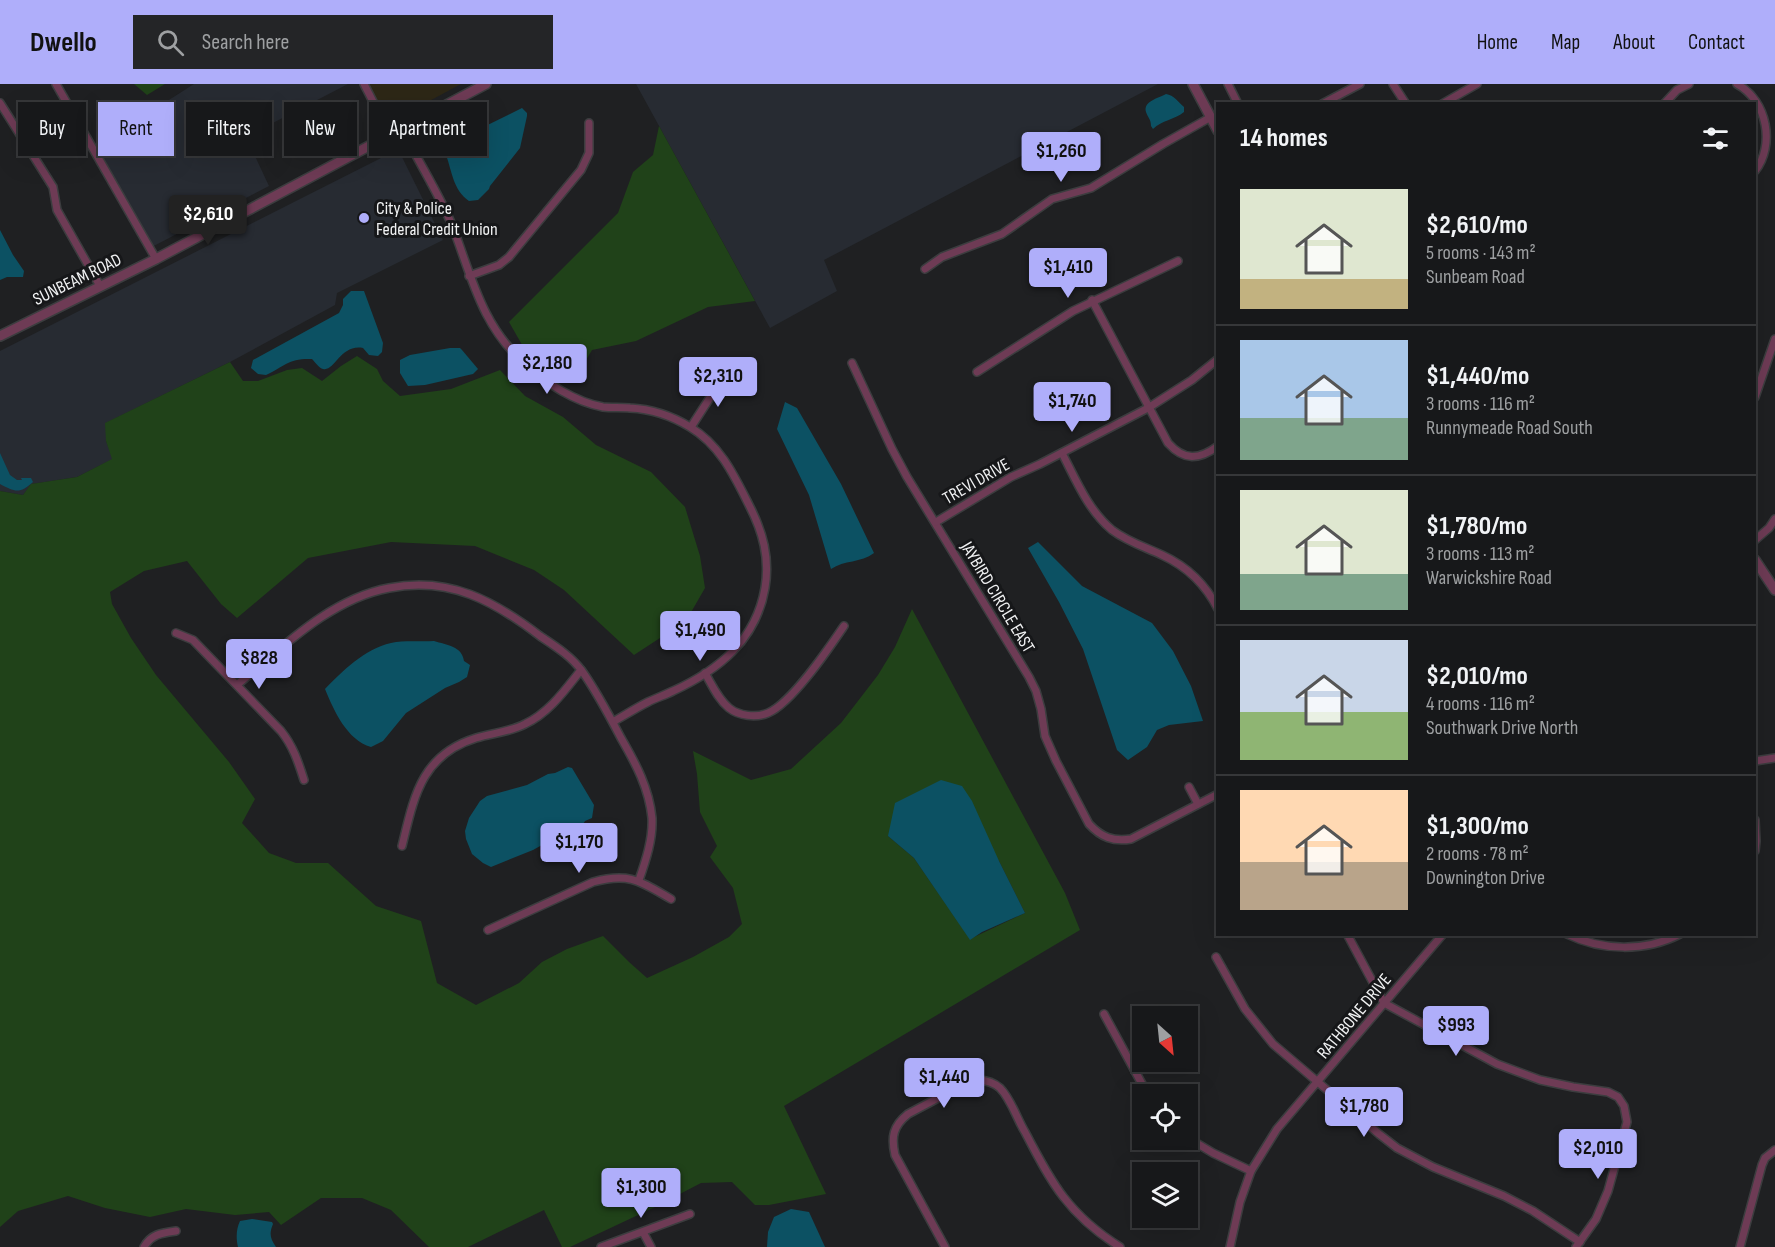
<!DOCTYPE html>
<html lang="en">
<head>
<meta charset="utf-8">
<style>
  :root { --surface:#17181a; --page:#242527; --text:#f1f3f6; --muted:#9ea0a2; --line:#363739; --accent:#afaefa }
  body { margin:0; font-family:"Sofia Sans Condensed",sans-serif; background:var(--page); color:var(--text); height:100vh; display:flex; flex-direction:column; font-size:22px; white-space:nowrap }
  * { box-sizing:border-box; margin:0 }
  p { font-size:20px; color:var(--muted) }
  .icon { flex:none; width:33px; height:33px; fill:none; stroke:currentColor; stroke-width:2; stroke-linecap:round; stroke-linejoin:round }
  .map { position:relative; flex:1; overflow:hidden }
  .side { position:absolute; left:1216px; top:18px; width:540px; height:834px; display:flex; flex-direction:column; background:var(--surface); border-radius:0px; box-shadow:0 6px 24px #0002,0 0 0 2px var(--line) }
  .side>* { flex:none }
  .guide { position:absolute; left:18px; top:18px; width:570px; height:54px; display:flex; gap:12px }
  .needle { width:39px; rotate:153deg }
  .controls { position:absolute; left:1132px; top:922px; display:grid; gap:12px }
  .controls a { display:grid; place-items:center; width:66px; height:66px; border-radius:0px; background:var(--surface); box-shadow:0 6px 24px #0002,0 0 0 2px var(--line); font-size:30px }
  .price { position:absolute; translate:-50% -51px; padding:0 14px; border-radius:6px; background:var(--accent); color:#111; font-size:20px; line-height:39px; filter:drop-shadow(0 2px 3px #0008) }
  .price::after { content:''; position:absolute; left:50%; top:36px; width:18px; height:14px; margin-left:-9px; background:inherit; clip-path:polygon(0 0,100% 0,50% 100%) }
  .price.active { background:#222; color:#fff }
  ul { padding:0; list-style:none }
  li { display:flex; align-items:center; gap:18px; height:150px; padding:0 24px }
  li+li { border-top:2px solid var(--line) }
  li span { display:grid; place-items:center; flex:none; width:168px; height:120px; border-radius:0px; color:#555 }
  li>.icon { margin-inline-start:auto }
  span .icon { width:72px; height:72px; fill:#fffc; stroke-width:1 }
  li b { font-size:26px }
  h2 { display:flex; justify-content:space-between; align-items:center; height:72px; padding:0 24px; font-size:26px }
  .pill { padding:0 21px; border-radius:0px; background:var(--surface); box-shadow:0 6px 24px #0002,0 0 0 2px var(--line); font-size:21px; line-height:54px }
  .pill.active { background:var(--accent); color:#111 }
  header { display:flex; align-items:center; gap:36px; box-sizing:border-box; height:84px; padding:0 30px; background:var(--accent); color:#111 }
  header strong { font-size:28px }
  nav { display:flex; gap:33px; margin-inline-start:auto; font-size:21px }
  .search { width:420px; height:54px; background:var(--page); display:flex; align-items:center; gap:15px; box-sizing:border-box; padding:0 21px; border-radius:0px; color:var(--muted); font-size:22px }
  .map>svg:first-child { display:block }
  .built { fill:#272b32 }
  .industrial { fill:#2d2716 }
  .green { fill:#204219; fill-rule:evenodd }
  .water { fill:#0c5163 }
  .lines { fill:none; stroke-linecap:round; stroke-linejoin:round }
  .minor-casing { stroke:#3c3d3f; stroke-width:10 }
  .tertiary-casing { stroke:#3c3d3f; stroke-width:12 }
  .minor { stroke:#6e3b55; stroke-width:7 }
  .tertiary { stroke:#6e3b55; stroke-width:9 }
  .poi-dot { fill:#afaefa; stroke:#161719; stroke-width:2 }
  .labels { text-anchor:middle; stroke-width:6; stroke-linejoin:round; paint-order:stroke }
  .poi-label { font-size:18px; fill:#f1f2f3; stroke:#161719; text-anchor:start }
  .street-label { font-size:18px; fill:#f1f2f3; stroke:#161719 }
</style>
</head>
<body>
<header>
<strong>Dwello</strong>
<div class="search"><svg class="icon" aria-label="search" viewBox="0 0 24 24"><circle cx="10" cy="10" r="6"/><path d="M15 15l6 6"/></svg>Search here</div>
<nav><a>Home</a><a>Map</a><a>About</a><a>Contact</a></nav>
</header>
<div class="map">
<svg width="1775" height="1163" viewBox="0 0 1775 1163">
  <rect width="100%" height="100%" fill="#1f2022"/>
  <!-- built -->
  <g class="built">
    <polygon points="194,0 348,0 246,53 269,102 146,166 89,67"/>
    <polygon points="636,0 1158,0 824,176 837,207 770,244"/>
    <polygon points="389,70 401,71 443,156 337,209 335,221 230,278 106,339 106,357 113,375 77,393 32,400 23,411 0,407 0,267"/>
  </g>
  <!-- industrial -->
  <polygon class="industrial" points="359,0 461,0 381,43"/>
  <!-- green -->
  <g class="green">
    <polygon points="134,0 165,0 147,11"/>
    <polygon points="659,42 755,217 708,223 636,257 592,266 576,293 525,266 509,238 618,129 633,88 653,71"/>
    <path d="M 357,272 L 377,285 L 383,297 L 400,312 L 451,305 L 500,286 L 525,312 L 563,333 L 596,361 L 651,388 L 685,423 L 700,472 L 705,504 L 686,537 L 634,571 L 564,506 L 534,486 L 475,462 L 391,458 L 308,474 L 237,534 L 221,520 L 187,477 L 144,487 L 110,508 L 112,520 L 131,554 L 156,591 L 229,678 L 255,715 L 242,739 L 269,769 L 296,779 L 328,779 L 376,822 L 421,837 L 437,899 L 476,921 L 519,899 L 542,878 L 567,865 L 603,852 L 629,878 L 647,894 L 693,873 L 729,853 L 742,840 L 733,804 L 710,773 L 717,762 L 700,728 L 697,690 L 693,667 L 751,696 L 791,685 L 841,639 L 878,591 L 895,563 L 912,525 L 1065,809 L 1080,846 L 784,1022 L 826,1110 L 769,1121 L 755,1121 L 732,1098 L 701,1099 L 653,1124 L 570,1163 L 562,1163 L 544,1126 L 468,1163 L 429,1163 L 391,1126 L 362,1114 L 321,1114 L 281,1141 L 269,1128 L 235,1131 L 186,1125 L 150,1133 L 105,1124 L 68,1112 L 18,1127 L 0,1143 L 0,407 L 23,411 L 31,400 L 77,393 L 112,375 L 106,357 L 105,339 L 230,278 L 243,297 L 258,297 L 287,286 L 302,284 L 322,297 L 341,282 ZM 888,752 L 999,777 L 1025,829 L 970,855 L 914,774 Z"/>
  </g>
  <!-- water -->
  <g class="water">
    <path d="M 1166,10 C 1174,11 1178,18 1184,23 L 1184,28 C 1174,36 1162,36 1153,45 L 1151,42 C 1151,35 1148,34 1146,28 C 1143,17 1159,14 1166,10 Z"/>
    <path d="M 522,24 L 527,29 L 527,32 L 520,64 L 490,102 L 489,105 L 478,116 L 469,117 C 453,106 452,87 446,71 L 455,57 Z"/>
    <polygon points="0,146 13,171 24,187 23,193 7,193 0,196"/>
    <path d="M 351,207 L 364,207 L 383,259 L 382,268 L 378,272 L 369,271 L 363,264 C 340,260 335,288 323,285 C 319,284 315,278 312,275 C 289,274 285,282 266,291 L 258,290 L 251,284 L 253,276 L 339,229 L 343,221 L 343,215 Z"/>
    <polygon points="450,264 460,264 462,266 478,285 473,290 425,301 408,302 400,289 400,276 410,271"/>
    <path d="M 785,318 L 797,324 L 841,400 L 874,469 C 861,479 844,476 831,485 L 809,411 L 777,345 Z"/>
    <path d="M 0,369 L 10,391 L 17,396 L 22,396 L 21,394 L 31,394 L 33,398 C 20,410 15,408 0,400 Z"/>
    <polygon points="1038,458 1082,502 1152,539 1173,567 1191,602 1203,637 1169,641 1157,646 1147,663 1128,676 1117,666 1083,565 1059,518 1028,464"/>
    <path d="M 434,557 C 447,561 462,562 464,577 L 470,581 L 467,593 L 459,598 L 445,604 L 406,629 L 383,657 L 371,663 C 347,656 334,627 325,605 C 343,587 364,565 391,559 C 404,556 421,558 434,557 Z"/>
    <polygon points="568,683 572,684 594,721 592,734 585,737 582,742 578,741 533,766 491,783 483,779 472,770 466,755 465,747 469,734 480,717 487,712 527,701 548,690 555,689"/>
    <polygon points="941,696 962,702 972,717 999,777 1025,829 982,848 970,856 914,774 888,752 895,719"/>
    <polygon points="791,1125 809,1128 825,1163 767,1163 768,1148 774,1133"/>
    <path d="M 252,1135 L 272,1138 L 273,1140 C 269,1150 270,1154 276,1163 L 238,1163 C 236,1155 236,1145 240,1137 Z"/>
  </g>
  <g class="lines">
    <!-- minor casing -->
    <g class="minor-casing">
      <g id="minor">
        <polyline points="56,0 156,175"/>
        <polyline points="364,0 390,51"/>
        <polyline points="1228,0 1238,20"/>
        <polyline points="1393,0 1406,20"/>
        <path d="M 1737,0 C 1768,17 1775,62 1755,87"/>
        <polyline points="0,19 53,103 57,126 100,202"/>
        <polyline points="1322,20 1360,0"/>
        <polyline points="1442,20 1477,0"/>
        <polyline points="1664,20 1677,6 1689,0"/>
        <path d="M 402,45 C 418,77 438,108 452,141 C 472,193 481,241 525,280 C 546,299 575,318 603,323 C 612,324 621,323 630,324 C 651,325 672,332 690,343 C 720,361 734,391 749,421 C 763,448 770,474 765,504 C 756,556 719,586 673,607 C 665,611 656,614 648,618 C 636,624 625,631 613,638"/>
        <polyline points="925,185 942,173 1002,150 1052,115 1091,104 1163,60 1211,33"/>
        <polyline points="469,192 499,181 509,173 581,86 589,69 589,39"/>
        <path d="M 1092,216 L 1168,359 C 1184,377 1199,376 1218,362"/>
        <path d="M 852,279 L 892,365 L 907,393 L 1029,593 L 1036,607 L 1041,625 L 1045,652 L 1056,677 L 1089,740 C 1101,753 1113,758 1131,755 L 1218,710"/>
        <polyline points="977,288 1073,227 1178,177"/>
        <polyline points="1755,313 1775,255"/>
        <polyline points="691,343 724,292"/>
        <path d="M 1062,369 C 1076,396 1088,426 1112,446 C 1128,458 1145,463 1162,471 C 1186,482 1206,501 1218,525"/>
        <polyline points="936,438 1011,393 1040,380 1148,324 1192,296 1218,275"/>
        <polyline points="1755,456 1769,444 1775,435"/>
        <path d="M 176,549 L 193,556 L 281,647 C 293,662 298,677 304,696"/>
        <path d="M 705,589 C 712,601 718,615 729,624 C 739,632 756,634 768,629 C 792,619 829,564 844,542"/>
        <path d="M 238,600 C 283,563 330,515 389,504 C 450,492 494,517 540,552 C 555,562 571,572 582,587 C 597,608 609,631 621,654 C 636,680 649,704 652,734 C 653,755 646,776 639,796"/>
        <polyline points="1755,677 1775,674"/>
        <polyline points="1189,703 1198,720"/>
        <polyline points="1755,736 1756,757 1755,767"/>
        <path d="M 402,762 C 414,713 421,671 476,654 C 492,649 510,648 525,640 C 549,629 565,606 581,586"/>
        <path d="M 488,846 L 593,798 C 629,788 640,797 671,815"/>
        <polyline points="1347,850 1384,919 1497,980 1540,996 1573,1003 1608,1008 1618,1013 1624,1022 1627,1038 1608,1107 1596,1135 1576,1163"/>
        <path d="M 1567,850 C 1602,867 1645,868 1680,850"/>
        <polyline points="1216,873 1245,925 1273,960 1379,1050 1397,1064 1433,1083 1504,1112 1533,1127 1580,1158"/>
        <polyline points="1104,930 1148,1011"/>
        <polyline points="1188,1054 1213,1069 1251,1087"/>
        <polyline points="643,1148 651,1163"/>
        <path d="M 144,1163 C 151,1150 162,1149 176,1147"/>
        <polyline points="601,1163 690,1130"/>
        <path d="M 945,1163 L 895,1071 C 891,1053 893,1042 908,1030 L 970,997 C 981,995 991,996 1000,1004 C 1011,1015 1017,1035 1025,1048 C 1052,1100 1069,1131 1120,1163"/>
        <polyline points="1230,1163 1240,1118 1251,1087 1277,1045 1443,850"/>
        <polyline points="1740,1163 1762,1081 1765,1074 1775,1066"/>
      </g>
    </g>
    <!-- tertiary casing -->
    <g class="tertiary-casing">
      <g id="tertiary">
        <polyline points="1193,0 1218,47"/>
        <polyline points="0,252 156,175 486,0"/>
        <polyline points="1755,476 1775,506"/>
      </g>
    </g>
    <!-- minor -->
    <use href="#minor" class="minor"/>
    <!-- tertiary -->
    <use href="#tertiary" class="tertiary"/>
  </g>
  <!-- markers -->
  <circle class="poi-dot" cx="364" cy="134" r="6"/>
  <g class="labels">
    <!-- poi labels -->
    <g class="poi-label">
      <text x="376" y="130">City &amp; Police<tspan x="376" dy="21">Federal Credit Union</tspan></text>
    </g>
    <!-- street labels -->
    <g class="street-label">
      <text transform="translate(77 195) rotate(-26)" y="6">SUNBEAM ROAD</text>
      <text transform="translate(976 397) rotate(-30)" y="6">TREVI DRIVE</text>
      <text transform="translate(998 513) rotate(59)" y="6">JAYBIRD CIRCLE EAST</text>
      <text transform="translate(1354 932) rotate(-50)" y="6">RATHBONE DRIVE</text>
    </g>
  </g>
</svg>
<div class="controls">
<a><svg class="needle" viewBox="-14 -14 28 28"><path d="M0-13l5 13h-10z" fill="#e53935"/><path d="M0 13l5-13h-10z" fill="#9ea0a2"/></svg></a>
<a><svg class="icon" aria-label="locate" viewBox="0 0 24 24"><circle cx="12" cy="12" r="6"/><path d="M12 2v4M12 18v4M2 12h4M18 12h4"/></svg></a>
<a><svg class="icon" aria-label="layers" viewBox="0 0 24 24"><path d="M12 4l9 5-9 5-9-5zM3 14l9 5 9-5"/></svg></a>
</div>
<b class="price" style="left:1061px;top:99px">$1,260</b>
<b class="price active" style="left:208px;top:162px">$2,610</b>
<b class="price" style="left:1068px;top:215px">$1,410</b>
<b class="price" style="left:547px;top:311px">$2,180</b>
<b class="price" style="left:718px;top:324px">$2,310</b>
<b class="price" style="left:1072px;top:349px">$1,740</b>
<b class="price" style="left:700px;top:578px">$1,490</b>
<b class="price" style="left:259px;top:606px">$828</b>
<b class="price" style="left:579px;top:790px">$1,170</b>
<b class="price" style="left:1456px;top:973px">$993</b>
<b class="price" style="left:944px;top:1025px">$1,440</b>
<b class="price" style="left:1364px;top:1054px">$1,780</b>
<b class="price" style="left:1598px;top:1096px">$2,010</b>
<b class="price" style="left:641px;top:1135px">$1,300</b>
<div class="guide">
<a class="pill">Buy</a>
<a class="pill active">Rent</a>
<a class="pill">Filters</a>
<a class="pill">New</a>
<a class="pill">Apartment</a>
</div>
<section class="side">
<h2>14 homes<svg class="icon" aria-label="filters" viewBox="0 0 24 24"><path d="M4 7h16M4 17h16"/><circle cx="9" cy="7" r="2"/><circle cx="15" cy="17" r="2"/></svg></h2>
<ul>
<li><span style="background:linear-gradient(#dfe7d0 75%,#c2b280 0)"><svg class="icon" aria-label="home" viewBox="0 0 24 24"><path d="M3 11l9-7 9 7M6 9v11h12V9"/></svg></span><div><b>$2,610/mo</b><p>5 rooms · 143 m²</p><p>Sunbeam Road</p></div></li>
<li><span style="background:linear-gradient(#a9c7e8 65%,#7fa58c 0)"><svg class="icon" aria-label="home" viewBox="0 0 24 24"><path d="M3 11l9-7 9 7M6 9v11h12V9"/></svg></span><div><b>$1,440/mo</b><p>3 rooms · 116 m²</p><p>Runnymeade Road South</p></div></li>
<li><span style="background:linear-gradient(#dfe7d0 70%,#7fa58c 0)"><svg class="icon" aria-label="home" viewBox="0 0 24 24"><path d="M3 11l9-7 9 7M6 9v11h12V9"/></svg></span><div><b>$1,780/mo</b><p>3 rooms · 113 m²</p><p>Warwickshire Road</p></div></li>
<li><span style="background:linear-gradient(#c9d6e8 60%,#8fb573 0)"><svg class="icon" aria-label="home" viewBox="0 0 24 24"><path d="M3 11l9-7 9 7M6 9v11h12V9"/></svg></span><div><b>$2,010/mo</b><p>4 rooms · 116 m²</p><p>Southwark Drive North</p></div></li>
<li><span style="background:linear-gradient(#ffd9b3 60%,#b9a48a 0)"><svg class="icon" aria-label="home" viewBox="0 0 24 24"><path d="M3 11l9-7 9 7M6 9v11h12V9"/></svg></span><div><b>$1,300/mo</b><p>2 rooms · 78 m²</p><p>Downington Drive</p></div></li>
</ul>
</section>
</div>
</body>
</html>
